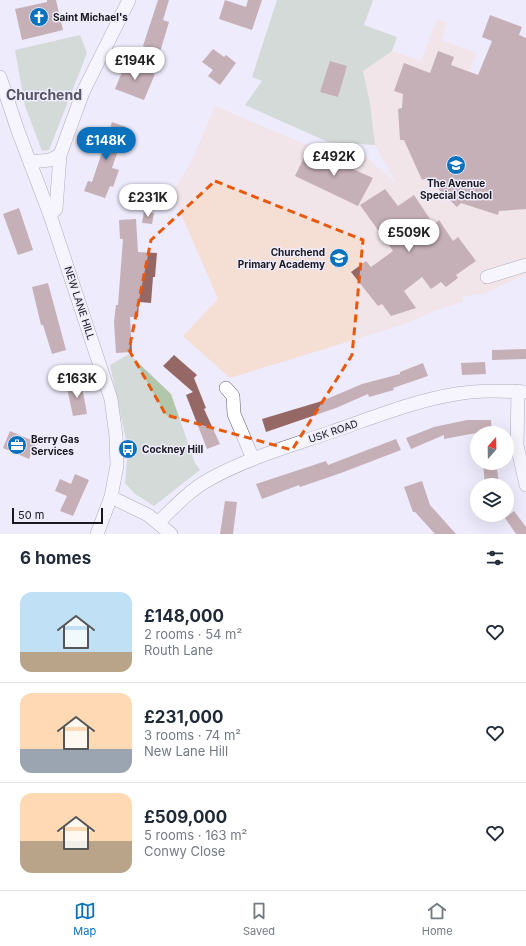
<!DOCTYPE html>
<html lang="en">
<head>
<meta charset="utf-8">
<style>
  :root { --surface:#fff; --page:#f2f2f3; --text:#1f2937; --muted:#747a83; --line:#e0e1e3; --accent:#0a71bd }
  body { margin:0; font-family:Inter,sans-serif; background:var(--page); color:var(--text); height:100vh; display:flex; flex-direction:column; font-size:15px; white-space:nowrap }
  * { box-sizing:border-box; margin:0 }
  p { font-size:13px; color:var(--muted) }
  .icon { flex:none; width:22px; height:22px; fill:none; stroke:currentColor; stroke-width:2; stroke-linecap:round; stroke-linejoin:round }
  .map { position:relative; height:534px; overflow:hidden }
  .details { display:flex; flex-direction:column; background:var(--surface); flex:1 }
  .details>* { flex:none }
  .needle { width:26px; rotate:20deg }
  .tools { position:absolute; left:470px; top:426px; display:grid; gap:8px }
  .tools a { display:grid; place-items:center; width:44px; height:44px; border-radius:50%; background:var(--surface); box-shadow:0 4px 16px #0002; font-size:20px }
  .scale { position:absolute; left:12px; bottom:10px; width:91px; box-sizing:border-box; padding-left:4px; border:2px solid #19181e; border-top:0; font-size:11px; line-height:14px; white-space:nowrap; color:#19181e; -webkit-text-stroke:3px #eeebfc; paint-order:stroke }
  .price { position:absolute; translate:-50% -34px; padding:0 9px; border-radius:14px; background:#fff; color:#222; font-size:13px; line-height:26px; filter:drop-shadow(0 1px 2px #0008) }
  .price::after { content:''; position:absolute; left:50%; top:24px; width:12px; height:9px; margin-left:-6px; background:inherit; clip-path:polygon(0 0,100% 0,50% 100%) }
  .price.on { background:var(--accent); color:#fff }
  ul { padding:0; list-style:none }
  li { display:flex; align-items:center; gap:12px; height:100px; padding:0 20px }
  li+li { border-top:1px solid var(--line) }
  li span { display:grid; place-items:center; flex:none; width:112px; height:80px; border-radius:12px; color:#555 }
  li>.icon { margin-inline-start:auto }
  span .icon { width:48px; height:48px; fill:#fffc; stroke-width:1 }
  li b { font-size:17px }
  h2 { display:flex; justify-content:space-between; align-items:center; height:48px; padding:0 20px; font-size:17px }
  .dock { display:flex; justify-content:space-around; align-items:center; height:56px; border-top:1px solid var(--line); background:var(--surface); font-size:11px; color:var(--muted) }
  .dock a { display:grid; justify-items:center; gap:2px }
  .dock .on { color:var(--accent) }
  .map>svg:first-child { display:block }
  .education { fill:#f5ded3 }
  .green { fill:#b2c6ab }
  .building { fill:#966865 }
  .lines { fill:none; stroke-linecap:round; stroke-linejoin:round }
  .minor-casing { stroke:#63606f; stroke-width:14 }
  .minor { stroke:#fff; stroke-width:13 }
  .marked { fill:none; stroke:#e8590c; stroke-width:3; stroke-dasharray:8 5; stroke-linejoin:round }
  .labels { text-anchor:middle; stroke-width:3; stroke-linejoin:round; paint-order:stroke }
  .poi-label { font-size:10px; font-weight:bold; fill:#19181e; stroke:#eeebfc; text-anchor:start }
  .street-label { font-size:10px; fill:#19181e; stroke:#eeebfc }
  .district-label { font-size:14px; font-weight:bold; fill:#585563; stroke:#eeebfc }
</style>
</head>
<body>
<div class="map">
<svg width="526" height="534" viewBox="0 0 526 534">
  <rect width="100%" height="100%" fill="#eeebfc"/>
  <!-- education -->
  <polygon class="education" points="437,19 447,23 442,40 476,53 470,71 526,93 526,274 484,294 463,297 463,302 442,308 402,325 230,378 183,336 218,299 172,193 192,160 215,106 333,156 367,158 396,183 375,145 370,103 363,71 392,51 421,61"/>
  <!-- green -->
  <g class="green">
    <polygon points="277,0 373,0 364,25 397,37 392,51 363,71 370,103 375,145 328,142 245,105 262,81 252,77"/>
    <polygon points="80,35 87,53 49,150 42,151 25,106 15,50"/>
    <polygon points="129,354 171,394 195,463 200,470 154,506 135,494 125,483 128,449 110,365"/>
  </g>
  <!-- building -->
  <g class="building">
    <polygon points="47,0 56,0 63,30 22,40 15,9 47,2"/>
    <polygon points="158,0 169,0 163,20 169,22 160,52 143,46"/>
    <polygon points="225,0 246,7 248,0 262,0 252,30 219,19"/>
    <polygon points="490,15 522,27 519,35 526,38 526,209 499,211 498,215 461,203 457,207 427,178 422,180 404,140 400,140 398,109 402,108 403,94 394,91 404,63 430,73 438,51 454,57 451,65 478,75 492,41 482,37"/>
    <polygon points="213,49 224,57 226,55 236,63 220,85 208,76 213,70 202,62"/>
    <polygon points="330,61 347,66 338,97 320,92"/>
    <polygon points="126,62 155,74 144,100 115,89"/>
    <polygon points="112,122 126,127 112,168 119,170 113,187 110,186 105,198 84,191 88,181 92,182 103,149 93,146 98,132 108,135"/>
    <polygon points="308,149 373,178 358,206 295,176"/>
    <polygon points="385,189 398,206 414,195 434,225 439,220 453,241 458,237 476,261 456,275 458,278 446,287 441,282 431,289 422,277 404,291 416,308 391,316 382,304 378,306 351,272 366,261 371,267 393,251 360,205"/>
    <polygon points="19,208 33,250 18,255 3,214"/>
    <polygon points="144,211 154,213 152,224 142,223"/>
    <polygon points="136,219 138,252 157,253 155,277 153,277 151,303 139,302 138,317 130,317 132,352 116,353 114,322 116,305 118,305 123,239 120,239 119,220"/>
    <polygon points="48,283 66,350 52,354 43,325 41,325 32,287"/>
    <polygon points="526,349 526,359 492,360 492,350"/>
    <polygon points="174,355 197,375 194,378 206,408 204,409 220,444 207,449 186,395 193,392 163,366"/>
    <polygon points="485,362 486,374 462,375 461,363"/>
    <polygon points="423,363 428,376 393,388 394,390 369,397 368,394 336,408 266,432 262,419 322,401 362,384 400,374 400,372"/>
    <polygon points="81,381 87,414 73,416 66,384"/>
    <polygon points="467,420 491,420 492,433 476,433 444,439 444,435 411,449 406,438 434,427"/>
    <polygon points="10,431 36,442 29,459 3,448"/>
    <polygon points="396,439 401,450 341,473 300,487 299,485 262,499 256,484 326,461 328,465"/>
    <polygon points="483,463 496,463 499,483 485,485"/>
    <polygon points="75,474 89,480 73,516 60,511 67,496 55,491 60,479 71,484"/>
    <polygon points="422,481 430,505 456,534 435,534 415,512 413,512 404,487"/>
    <polygon points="225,501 237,502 233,534 220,534"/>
    <polygon points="514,511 526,527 526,534 516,534 505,518"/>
  </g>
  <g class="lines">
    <!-- minor casing -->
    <g class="minor-casing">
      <g id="minor">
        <polyline points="0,77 18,131 50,215 111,399 116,436 117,465 111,497 97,534"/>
        <polyline points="30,162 50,160 60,155"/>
        <polyline points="50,215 56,209 60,155 83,92 129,0"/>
        <polyline points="487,277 526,265"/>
        <polyline points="226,388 233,396 234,414 253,459"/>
        <polyline points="518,391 517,445 526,485"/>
        <polyline points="111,497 148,515 171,534"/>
        <path d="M 159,522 C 174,507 191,489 210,479 C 248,458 290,446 331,432 C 372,418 413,401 456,394 C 479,390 503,391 526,392"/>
      </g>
    </g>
    <!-- minor -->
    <use href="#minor" class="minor"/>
  </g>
  <!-- marked area -->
  <path d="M0 0H526V534H0ZM 215,181 L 363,240 L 352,355 L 292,450 L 166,415 L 129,350 L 151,240 Z" fill="#eeebfc" fill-opacity=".55" fill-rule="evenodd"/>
  <path class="marked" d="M 215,181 L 363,240 L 352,355 L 292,450 L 166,415 L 129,350 L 151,240 Z"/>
  <!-- icons -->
  <defs>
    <g id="church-disc" transform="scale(1)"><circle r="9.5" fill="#0a71bd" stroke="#eeebfc"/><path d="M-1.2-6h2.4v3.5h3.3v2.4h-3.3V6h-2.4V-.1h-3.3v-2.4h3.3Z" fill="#fff"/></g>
    <g id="school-disc" transform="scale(1)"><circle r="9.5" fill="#0a71bd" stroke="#eeebfc"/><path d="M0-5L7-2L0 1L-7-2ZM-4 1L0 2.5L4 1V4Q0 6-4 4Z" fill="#fff"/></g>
    <g id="office-disc" transform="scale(1)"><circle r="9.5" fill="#0a71bd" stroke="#eeebfc"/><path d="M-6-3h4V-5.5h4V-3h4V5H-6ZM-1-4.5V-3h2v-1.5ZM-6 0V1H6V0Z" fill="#fff"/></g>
    <g id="bus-disc" transform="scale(1)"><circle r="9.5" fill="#0a71bd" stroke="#eeebfc"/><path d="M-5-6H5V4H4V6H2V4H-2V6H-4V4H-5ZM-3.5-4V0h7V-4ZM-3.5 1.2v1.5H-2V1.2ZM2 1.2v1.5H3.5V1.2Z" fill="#fff"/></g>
  </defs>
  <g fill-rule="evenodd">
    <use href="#church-disc" x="39" y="17"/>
    <use href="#school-disc" x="456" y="165"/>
    <use href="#school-disc" x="339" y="258"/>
    <use href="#office-disc" x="17" y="445"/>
    <use href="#bus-disc" x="128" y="449"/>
  </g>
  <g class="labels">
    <!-- poi labels -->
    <g class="poi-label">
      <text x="53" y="21">Saint Michael's</text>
      <text x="456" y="187" text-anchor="middle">The Avenue<tspan x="456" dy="12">Special School</tspan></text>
      <text x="325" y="256" text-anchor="end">Churchend<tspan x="325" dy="12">Primary Academy</tspan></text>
      <text x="31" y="443">Berry Gas<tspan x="31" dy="12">Services</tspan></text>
      <text x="142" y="453">Cockney Hill</text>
    </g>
    <!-- street labels -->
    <g class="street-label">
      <text transform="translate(80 303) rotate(72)" y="4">NEW LANE HILL</text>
      <text transform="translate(333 431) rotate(-19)" y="4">USK ROAD</text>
    </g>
    <!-- district labels -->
    <g class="district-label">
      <text x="44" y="100">Churchend</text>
    </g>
  </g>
</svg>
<div class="tools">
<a><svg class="needle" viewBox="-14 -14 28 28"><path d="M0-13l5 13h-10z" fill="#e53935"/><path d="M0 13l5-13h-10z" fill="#747a83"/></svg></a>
<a><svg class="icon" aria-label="layers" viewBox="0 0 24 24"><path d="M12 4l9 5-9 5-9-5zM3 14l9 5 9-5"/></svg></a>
</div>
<div class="scale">50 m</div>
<b class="price" style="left:135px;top:81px">£194K</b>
<b class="price on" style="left:106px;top:161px">£148K</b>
<b class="price" style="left:334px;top:177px">£492K</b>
<b class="price" style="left:148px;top:218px">£231K</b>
<b class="price" style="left:409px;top:253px">£509K</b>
<b class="price" style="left:77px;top:399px">£163K</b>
</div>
<section class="details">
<h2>6 homes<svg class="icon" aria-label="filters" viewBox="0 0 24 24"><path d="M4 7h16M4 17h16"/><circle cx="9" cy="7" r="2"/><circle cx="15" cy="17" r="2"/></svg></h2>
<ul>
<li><span style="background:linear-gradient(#bfe0f5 75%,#b9a48a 0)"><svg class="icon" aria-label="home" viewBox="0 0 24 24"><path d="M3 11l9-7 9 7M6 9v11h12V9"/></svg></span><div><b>£148,000</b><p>2 rooms · 54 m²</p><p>Routh Lane</p></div><svg class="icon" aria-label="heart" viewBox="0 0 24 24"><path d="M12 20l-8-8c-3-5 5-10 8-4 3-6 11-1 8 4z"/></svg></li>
<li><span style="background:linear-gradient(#ffd9b3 70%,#9aa5b1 0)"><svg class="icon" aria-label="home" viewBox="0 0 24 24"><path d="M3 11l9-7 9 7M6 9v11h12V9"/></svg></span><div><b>£231,000</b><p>3 rooms · 74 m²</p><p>New Lane Hill</p></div><svg class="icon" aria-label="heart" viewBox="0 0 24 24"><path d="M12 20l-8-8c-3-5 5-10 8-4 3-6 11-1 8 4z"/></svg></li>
<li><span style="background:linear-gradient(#ffd9b3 60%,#b9a48a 0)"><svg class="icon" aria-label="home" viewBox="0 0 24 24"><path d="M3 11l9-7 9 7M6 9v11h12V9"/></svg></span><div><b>£509,000</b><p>5 rooms · 163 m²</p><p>Conwy Close</p></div><svg class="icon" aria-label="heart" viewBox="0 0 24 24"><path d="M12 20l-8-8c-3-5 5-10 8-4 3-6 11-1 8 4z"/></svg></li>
</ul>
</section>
<nav class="dock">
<a class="on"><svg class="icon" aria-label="map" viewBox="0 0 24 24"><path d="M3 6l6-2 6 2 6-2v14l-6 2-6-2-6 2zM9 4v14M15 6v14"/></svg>Map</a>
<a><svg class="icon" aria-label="saved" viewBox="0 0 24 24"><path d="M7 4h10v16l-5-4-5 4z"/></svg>Saved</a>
<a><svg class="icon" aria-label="home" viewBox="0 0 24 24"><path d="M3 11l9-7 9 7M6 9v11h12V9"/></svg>Home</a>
</nav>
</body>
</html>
